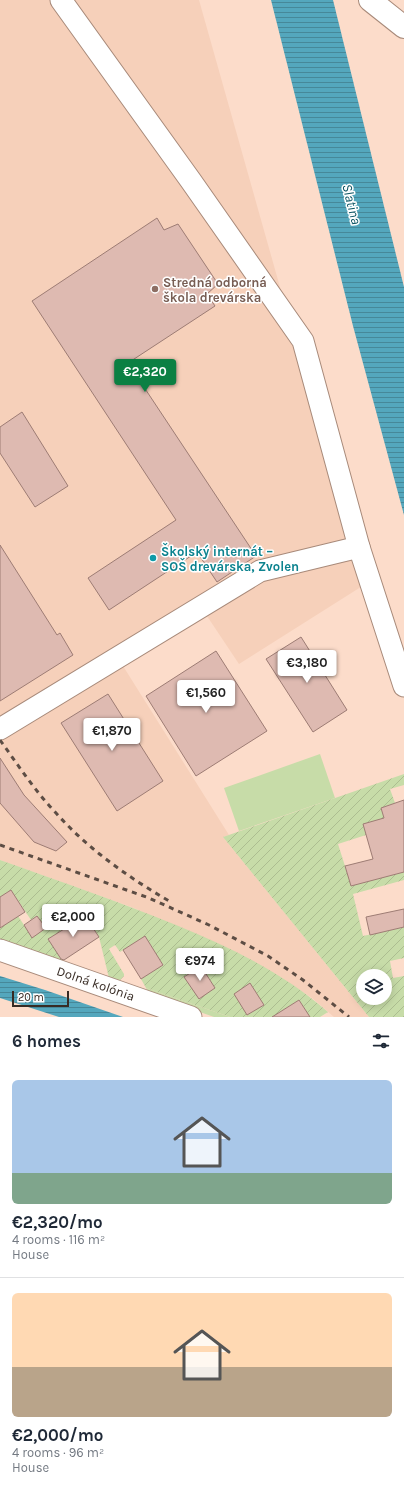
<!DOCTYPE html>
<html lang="en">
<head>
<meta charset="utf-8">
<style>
  :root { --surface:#fff; --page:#f6f6f7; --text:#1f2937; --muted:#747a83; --line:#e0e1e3; --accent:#0b8043 }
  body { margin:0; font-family:Karla,sans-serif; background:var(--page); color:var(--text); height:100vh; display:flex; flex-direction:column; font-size:15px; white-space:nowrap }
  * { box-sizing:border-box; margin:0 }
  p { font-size:13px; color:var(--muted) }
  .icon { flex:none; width:22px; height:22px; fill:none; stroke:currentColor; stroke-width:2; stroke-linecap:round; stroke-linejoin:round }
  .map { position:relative; height:1017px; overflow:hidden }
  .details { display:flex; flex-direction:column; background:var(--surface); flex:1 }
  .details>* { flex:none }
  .tools { position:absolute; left:356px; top:969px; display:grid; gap:8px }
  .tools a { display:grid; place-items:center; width:36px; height:36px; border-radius:50%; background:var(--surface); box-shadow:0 2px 10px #0003; font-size:20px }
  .scale { position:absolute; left:12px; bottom:10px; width:57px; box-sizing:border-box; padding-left:4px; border:2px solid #372b24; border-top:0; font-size:11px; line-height:14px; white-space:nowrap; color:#372b24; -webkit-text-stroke:3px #fff; paint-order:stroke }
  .price { position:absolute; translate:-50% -34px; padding:0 9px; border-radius:4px; background:#fff; color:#222; font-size:13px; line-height:26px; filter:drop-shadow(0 1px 2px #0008) }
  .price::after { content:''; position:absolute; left:50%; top:24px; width:12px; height:9px; margin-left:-6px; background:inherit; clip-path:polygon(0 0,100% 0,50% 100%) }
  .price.selected { background:var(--accent); color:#fff }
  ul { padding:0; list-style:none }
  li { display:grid; align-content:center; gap:8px; height:212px; padding:0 12px }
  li+li { border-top:1px solid var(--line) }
  li span { display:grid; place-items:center; height:124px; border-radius:6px; color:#555 }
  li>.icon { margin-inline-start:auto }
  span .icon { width:72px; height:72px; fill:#fffc; stroke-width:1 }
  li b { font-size:17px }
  h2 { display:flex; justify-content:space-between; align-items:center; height:48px; padding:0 12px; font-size:17px }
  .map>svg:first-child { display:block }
  .built { fill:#f6d0ba }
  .grass { fill:#c7dca8 }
  .garden { fill:url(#garden-furrows); fill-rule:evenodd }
  .water { fill:url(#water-rules) }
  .building { fill:#debab1; stroke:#9d7c74 }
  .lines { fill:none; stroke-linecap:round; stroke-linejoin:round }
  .minor-casing { stroke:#a88a7a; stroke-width:23 }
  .major-casing { stroke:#a88a7a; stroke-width:24 }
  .minor { stroke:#fff; stroke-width:21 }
  .major { stroke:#fff; stroke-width:22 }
  .rail { stroke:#5d4d44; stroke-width:3; stroke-dasharray:5 5; stroke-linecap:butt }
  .education-dot { fill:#8d6e63; stroke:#fff; stroke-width:1.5 }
  .culture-dot { fill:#0f9aa8; stroke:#fff; stroke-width:1.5 }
  .labels { text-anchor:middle; stroke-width:3; stroke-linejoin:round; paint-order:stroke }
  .education-label { font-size:13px; font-weight:bold; fill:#785e54; stroke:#fff; text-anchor:start }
  .culture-label { font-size:13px; font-weight:bold; fill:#0d838f; stroke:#fff; text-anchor:start }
  .street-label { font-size:13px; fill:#372b24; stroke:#fff }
  .water-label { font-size:14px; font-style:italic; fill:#0b5463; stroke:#fff }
</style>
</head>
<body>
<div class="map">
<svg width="404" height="1017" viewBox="0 0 404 1017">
  <defs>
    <pattern id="garden-furrows" width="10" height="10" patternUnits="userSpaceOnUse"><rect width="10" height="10" fill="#c7dca8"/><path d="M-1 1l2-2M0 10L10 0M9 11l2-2" fill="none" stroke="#acbd90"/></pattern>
    <pattern id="water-rules" width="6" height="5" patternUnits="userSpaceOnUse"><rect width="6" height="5" fill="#54a7bd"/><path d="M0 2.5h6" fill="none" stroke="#468899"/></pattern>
  </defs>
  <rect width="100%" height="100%" fill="#fcdcca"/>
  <!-- built -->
  <polygon class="built" points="0,0 199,0 364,585 239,664 205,613 123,666 229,835 223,837 369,1017 334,1017 312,998 272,972 134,908 0,860"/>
  <!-- grass -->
  <g class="grass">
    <polygon points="320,754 335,798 239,831 224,788"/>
    <polygon points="146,988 230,1017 214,1017 149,994"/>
  </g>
  <!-- garden -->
  <g class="garden">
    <path d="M 404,774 L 404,785 L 390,789 L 395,803 L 381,808 L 384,818 L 366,835 L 338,844 L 351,885 L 404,872 L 404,880 L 353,894 L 363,936 L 404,927 L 404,958 L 390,961 L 393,978 L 404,976 L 404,1017 L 369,1017 L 223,837 ZM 363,976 L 385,976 L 385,998 L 363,998 Z"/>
    <path d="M 0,860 C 59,881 118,901 176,925 C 230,947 284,973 328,1012 L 320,1017 L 310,1017 L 299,1000 L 283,1010 L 287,1017 L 230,1017 L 146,988 L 141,979 L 163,965 L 145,936 L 120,952 L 115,945 L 109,949 L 124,974 L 124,976 L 119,981 L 109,978 L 99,937 L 85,916 L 49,939 L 63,961 L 0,940 L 0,928 L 18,916 L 32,937 L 46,928 L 37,916 L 31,920 L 11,890 L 0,897 Z"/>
  </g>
  <!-- water -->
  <g class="water">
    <polygon points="271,0 333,0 404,287 404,515 353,326"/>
    <polygon points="0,976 45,990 123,1017 59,1017 0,998"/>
  </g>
  <!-- building -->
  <g class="building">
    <polygon points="157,218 164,230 178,224 218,284 207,294 215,306 128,363 256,556 217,582 197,552 109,610 88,578 176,520 32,301"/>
    <polygon points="22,412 68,486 35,507 0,453 0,427"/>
    <polygon points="0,545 57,635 60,633 73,655 0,701"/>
    <polygon points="301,637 347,710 313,732 266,659"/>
    <polygon points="216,651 267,731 196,776 146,696"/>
    <polygon points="108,694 163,781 117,811 61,723"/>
    <polygon points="0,758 24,795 67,842 56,851 34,842 0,803"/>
    <polygon points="404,800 404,872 351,886 345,866 373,859 363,824 384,818 381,808"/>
    <polygon points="11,890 25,912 0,928 0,897"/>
    <polygon points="404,909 404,927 370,935 366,917"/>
    <polygon points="37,916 46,928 32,938 24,925"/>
    <polygon points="85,916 99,937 64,960 61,959 48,939"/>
    <polygon points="145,936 163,965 141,979 123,950"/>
    <polygon points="201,966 215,988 199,999 184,977"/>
    <polygon points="250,983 264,1005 247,1015 234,994"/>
    <polygon points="299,1000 310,1017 272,1017"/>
  </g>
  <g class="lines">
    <!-- minor casing -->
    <g class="minor-casing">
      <g id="minor">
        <polyline points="61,0 191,181 303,341 359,547 404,686"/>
        <polyline points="0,729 260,571 359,547"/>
        <polyline points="0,950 191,1017"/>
      </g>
    </g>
    <!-- major casing -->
    <g class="major-casing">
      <polyline id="major" points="370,0 404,27"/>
    </g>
    <!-- minor -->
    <use href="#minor" class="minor"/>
    <!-- major -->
    <use href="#major" class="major"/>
    <!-- rail -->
    <g class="rail">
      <path d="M 0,740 C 18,765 35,791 56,813 C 88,849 128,877 169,901"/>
      <polyline points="0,845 149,898 209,925 268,956 303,980 349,1017"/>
    </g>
  </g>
  <!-- markers -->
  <circle class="education-dot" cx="155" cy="289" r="4"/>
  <circle class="culture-dot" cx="153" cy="558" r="4"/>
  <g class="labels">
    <!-- education labels -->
    <g class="education-label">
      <text x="163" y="287">Stredná odborná<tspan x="163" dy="15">škola drevárska</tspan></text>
    </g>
    <!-- culture labels -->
    <g class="culture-label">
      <text x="161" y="556">Školský internát –<tspan x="161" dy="15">SOŠ drevárska, Zvolen</tspan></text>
    </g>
    <!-- street labels -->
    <g class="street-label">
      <text transform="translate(96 983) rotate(19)" y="5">Dolná kolónia</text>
    </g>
    <!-- water labels -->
    <g class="water-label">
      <text transform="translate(352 204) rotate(76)" y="5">Slatina</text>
    </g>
  </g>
</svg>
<div class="tools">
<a><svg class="icon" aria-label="layers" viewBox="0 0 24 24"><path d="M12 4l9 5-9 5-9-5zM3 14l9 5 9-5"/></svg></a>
</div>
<div class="scale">20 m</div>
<b class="price selected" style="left:145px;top:393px">€2,320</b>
<b class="price" style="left:307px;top:684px">€3,180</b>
<b class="price" style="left:206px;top:714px">€1,560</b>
<b class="price" style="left:112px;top:752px">€1,870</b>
<b class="price" style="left:73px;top:938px">€2,000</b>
<b class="price" style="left:200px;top:982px">€974</b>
</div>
<section class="details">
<h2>6 homes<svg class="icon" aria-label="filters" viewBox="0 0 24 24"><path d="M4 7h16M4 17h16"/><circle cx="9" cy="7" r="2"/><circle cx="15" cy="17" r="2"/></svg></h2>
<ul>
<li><span style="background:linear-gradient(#a9c7e8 75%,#7fa58c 0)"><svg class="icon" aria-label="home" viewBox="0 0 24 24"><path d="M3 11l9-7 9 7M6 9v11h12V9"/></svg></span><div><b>€2,320/mo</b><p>4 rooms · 116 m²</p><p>House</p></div></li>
<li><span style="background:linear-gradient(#ffd9b3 60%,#b9a48a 0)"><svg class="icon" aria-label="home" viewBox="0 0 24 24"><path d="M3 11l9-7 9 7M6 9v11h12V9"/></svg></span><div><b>€2,000/mo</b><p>4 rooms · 96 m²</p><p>House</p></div></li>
</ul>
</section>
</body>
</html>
